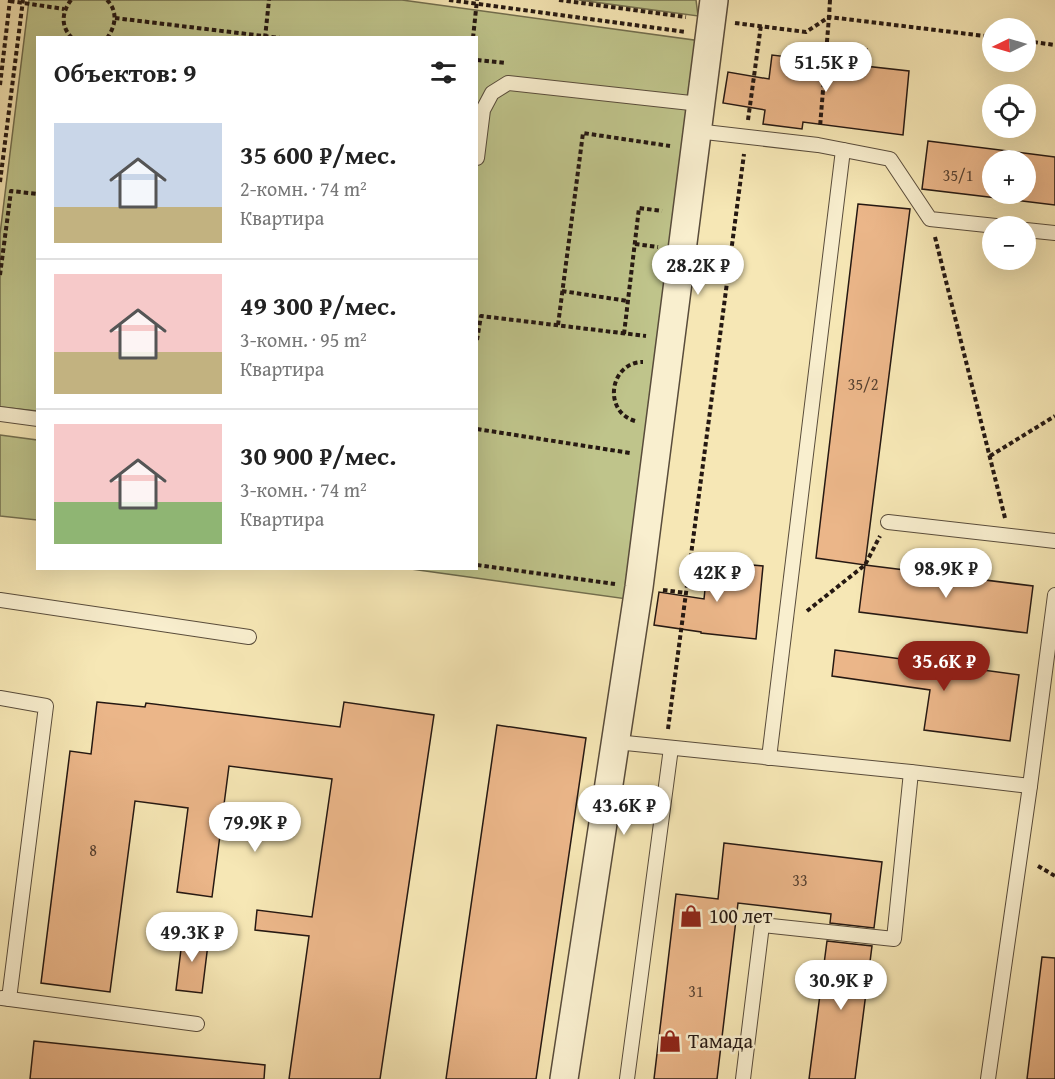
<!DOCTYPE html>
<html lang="ru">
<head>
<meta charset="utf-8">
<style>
  :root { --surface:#fff; --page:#f2f2f2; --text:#222; --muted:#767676; --line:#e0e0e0; --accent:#8f2418 }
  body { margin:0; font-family:"Gentium Book Plus",serif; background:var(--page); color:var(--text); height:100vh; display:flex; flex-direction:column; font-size:22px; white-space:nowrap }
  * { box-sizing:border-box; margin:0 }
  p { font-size:20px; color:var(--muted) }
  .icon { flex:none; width:33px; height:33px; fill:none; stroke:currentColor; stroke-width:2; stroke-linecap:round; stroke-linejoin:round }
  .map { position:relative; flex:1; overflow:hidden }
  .drawer { position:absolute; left:36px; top:36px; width:442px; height:534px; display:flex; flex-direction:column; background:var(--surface); border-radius:0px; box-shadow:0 6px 24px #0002 }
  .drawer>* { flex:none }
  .needle { width:39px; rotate:265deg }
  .tools { position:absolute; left:982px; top:18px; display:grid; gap:12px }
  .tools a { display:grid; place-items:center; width:54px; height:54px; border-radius:50%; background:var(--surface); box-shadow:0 6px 24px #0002; font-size:30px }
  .price { position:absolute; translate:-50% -51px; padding:0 14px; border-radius:21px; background:#fff; color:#222; font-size:20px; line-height:39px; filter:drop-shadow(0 2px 3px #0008) }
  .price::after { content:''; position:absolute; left:50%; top:36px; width:18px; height:14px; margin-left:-9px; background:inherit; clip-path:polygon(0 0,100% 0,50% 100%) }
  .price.current { background:var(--accent); color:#fff }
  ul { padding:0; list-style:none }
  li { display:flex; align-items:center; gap:18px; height:150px; padding:0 18px }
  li+li { border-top:2px solid var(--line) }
  li span { display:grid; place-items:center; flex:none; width:168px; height:120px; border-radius:0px; color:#555 }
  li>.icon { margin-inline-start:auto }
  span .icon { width:72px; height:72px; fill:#fffc; stroke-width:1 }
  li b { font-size:26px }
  h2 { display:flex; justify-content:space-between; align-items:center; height:72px; padding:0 18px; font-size:26px }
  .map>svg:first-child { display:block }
  .green { fill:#bfc48b; stroke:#726e4e; stroke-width:1.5 }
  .building { fill:#ebb689; stroke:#251812; stroke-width:1.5; fill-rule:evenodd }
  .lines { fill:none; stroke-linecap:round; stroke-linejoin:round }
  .lane-casing { stroke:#594c3b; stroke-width:16 }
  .street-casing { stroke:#594c3b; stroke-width:30 }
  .path { stroke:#251812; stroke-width:4; stroke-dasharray:4.5 3; stroke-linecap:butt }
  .lane { stroke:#f9efcf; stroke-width:14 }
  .street { stroke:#f9efcf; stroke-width:27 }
  .labels { text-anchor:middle; stroke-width:5; stroke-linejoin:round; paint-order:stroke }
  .number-label { font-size:16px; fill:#564030 }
  .poi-label { font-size:20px; fill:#251812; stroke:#f9efcf; text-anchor:start }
</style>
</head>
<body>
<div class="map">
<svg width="1055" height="1079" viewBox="0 0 1055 1079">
  <rect width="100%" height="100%" fill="#f6e7b5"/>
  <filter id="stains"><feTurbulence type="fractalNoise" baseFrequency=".00333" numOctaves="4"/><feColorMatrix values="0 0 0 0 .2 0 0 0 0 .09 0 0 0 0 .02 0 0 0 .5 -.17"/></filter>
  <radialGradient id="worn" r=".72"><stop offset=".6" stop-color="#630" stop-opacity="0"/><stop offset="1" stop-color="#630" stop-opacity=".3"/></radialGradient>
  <!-- green -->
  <g class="green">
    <polygon points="29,0 402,0 701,41 627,599 411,569 477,568 477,38 38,38 37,411 0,407 0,234"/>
    <polygon points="579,0 696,0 698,16"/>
    <polygon points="0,435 37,440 37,520 0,516"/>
  </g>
  <!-- building -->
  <g class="building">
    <polygon points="841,46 867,49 865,66 909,71 903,135 803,122 802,129 763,124 765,110 723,103 728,72 769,79 772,55 839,63"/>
    <path d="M 928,141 L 1055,157 L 1055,205 L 922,189 ZM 993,160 L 1026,160 L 1026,194 L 993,194 Z"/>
    <polygon points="858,204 910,209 865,565 816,558"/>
    <polygon points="708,561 763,566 756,639 701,633 701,632 654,625 659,592 704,599"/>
    <polygon points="865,565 1033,586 1027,633 859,612"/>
    <polygon points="835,650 1019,675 1010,741 924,730 930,690 832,676"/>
    <polygon points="97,702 145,707 146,703 340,727 344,702 434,715 380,1079 289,1079 309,936 255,930 257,910 312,917 332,779 229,766 212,897 177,892 188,808 135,801 110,992 41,983 70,751 91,754"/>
    <polygon points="497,725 586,738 536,1079 446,1079"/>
    <polygon points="724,843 882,862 874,928 830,923 831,914 738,903 717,1079 654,1079 676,894 718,899"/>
    <polygon points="183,933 209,936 202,993 176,990"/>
    <polygon points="827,941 872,946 855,1079 809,1079"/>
    <polygon points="1042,957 1055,958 1055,1079 1027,1079"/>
    <polygon points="34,1041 265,1065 264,1079 30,1079"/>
  </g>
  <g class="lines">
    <!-- lane casing -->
    <g class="lane-casing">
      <g id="lane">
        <polyline points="696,131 818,145 890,159 930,219 996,226"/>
        <polyline points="477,158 483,110 492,93 508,83 700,104"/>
        <polyline points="1026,230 1055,233"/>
        <polyline points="0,414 38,419"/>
        <polyline points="888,522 1055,541"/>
        <polyline points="0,600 249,637"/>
        <polyline points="0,698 46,706 9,999"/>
        <polyline points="616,742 911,772 1030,786 1055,595"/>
        <polyline points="769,758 843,150"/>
        <polyline points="2,998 197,1024"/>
        <polyline points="627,1079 671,748"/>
        <polyline points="743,1079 762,925 894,939 911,772"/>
        <polyline points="988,1079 1030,786"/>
      </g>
    </g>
    <!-- street casing -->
    <g class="street-casing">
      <polyline id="street" points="564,1079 639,587 714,0"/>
    </g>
    <!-- path -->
    <g class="path">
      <path d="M 71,0 C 62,12 60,26 72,38"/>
      <path d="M 107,0 C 118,11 116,26 107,38"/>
      <polyline points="449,0 686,32"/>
      <polyline points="559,0 686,17"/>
      <polyline points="830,0 829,17 993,37"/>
      <polyline points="10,1 64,9"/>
      <polyline points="115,18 280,38"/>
      <polyline points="735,23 806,32 829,17 820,127"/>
      <polyline points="265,38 269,0"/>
      <polyline points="473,38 477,0"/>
      <polyline points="1026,41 1055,45"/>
      <polyline points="477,60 506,63"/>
      <polyline points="0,85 10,0"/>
      <polyline points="748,120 761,25"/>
      <polyline points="0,182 23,0"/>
      <polyline points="935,237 1005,518"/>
      <polyline points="635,244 658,247"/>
      <polyline points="0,275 11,191 38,194"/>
      <polyline points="562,291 628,301"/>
      <polyline points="558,325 583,133 670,146"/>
      <polyline points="624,334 639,208 662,211"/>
      <polyline points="477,340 481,316 646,336"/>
      <path d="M 635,421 C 602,411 610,362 643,362"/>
      <polyline points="477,429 630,453"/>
      <polyline points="990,456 1055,416"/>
      <polyline points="477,565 615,584"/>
      <polyline points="663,590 686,593"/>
      <polyline points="807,611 865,565 880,536"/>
      <polyline points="668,729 744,154"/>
      <polyline points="1038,866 1055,876"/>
    </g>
    <!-- lane -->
    <use href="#lane" class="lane"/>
    <!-- street -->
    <use href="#street" class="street"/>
  </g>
  <!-- icons -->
  <defs>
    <g id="shop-bare" transform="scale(1.8)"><path d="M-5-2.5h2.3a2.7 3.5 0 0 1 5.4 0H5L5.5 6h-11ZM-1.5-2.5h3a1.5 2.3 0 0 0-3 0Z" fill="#8f2418" stroke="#f9efcf" stroke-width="2.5" paint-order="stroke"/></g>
  </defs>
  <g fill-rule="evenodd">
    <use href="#shop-bare" x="691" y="916"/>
    <use href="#shop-bare" x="670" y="1041"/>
  </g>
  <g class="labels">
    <!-- number labels -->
    <g class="number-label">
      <text x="958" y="181">35/1</text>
      <text x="863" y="390">35/2</text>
      <text x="93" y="856">8</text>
      <text x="800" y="886">33</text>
      <text x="696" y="997">31</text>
    </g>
    <!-- poi labels -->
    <g class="poi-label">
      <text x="709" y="923">100 лет</text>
      <text x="688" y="1048">Тамада</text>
    </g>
  </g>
  <rect width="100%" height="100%" filter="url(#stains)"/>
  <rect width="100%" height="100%" fill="url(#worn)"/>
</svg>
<div class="tools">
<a><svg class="needle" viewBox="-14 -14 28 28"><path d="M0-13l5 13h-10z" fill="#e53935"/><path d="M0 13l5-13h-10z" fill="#767676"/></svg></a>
<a><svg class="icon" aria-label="locate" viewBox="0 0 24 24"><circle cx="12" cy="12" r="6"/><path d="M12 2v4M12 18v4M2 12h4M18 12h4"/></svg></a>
<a>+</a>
<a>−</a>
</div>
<b class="price" style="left:826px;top:93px">51.5K ₽</b>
<b class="price" style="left:698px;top:296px">28.2K ₽</b>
<b class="price" style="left:946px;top:599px">98.9K ₽</b>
<b class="price" style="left:717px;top:603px">42K ₽</b>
<b class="price current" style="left:944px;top:692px">35.6K ₽</b>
<b class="price" style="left:624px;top:836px">43.6K ₽</b>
<b class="price" style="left:255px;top:853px">79.9K ₽</b>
<b class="price" style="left:192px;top:963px">49.3K ₽</b>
<b class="price" style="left:841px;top:1011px">30.9K ₽</b>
<section class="drawer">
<h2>Объектов: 9<svg class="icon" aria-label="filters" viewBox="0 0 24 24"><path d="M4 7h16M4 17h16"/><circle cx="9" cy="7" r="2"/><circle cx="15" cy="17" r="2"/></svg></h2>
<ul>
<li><span style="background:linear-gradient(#c9d6e8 70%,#c2b280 0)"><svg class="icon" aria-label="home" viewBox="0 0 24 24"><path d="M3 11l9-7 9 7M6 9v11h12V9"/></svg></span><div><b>35 600 ₽/мес.</b><p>2-комн. · 74 m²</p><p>Квартира</p></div></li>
<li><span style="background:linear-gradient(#f6c9c9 65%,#c2b280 0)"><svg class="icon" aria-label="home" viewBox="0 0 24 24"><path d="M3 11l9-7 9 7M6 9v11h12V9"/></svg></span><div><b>49 300 ₽/мес.</b><p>3-комн. · 95 m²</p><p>Квартира</p></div></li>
<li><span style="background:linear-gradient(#f6c9c9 65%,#8fb573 0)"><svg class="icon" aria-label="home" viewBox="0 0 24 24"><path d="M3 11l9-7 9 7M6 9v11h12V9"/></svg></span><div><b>30 900 ₽/мес.</b><p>3-комн. · 74 m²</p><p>Квартира</p></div></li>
</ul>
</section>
</div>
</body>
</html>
